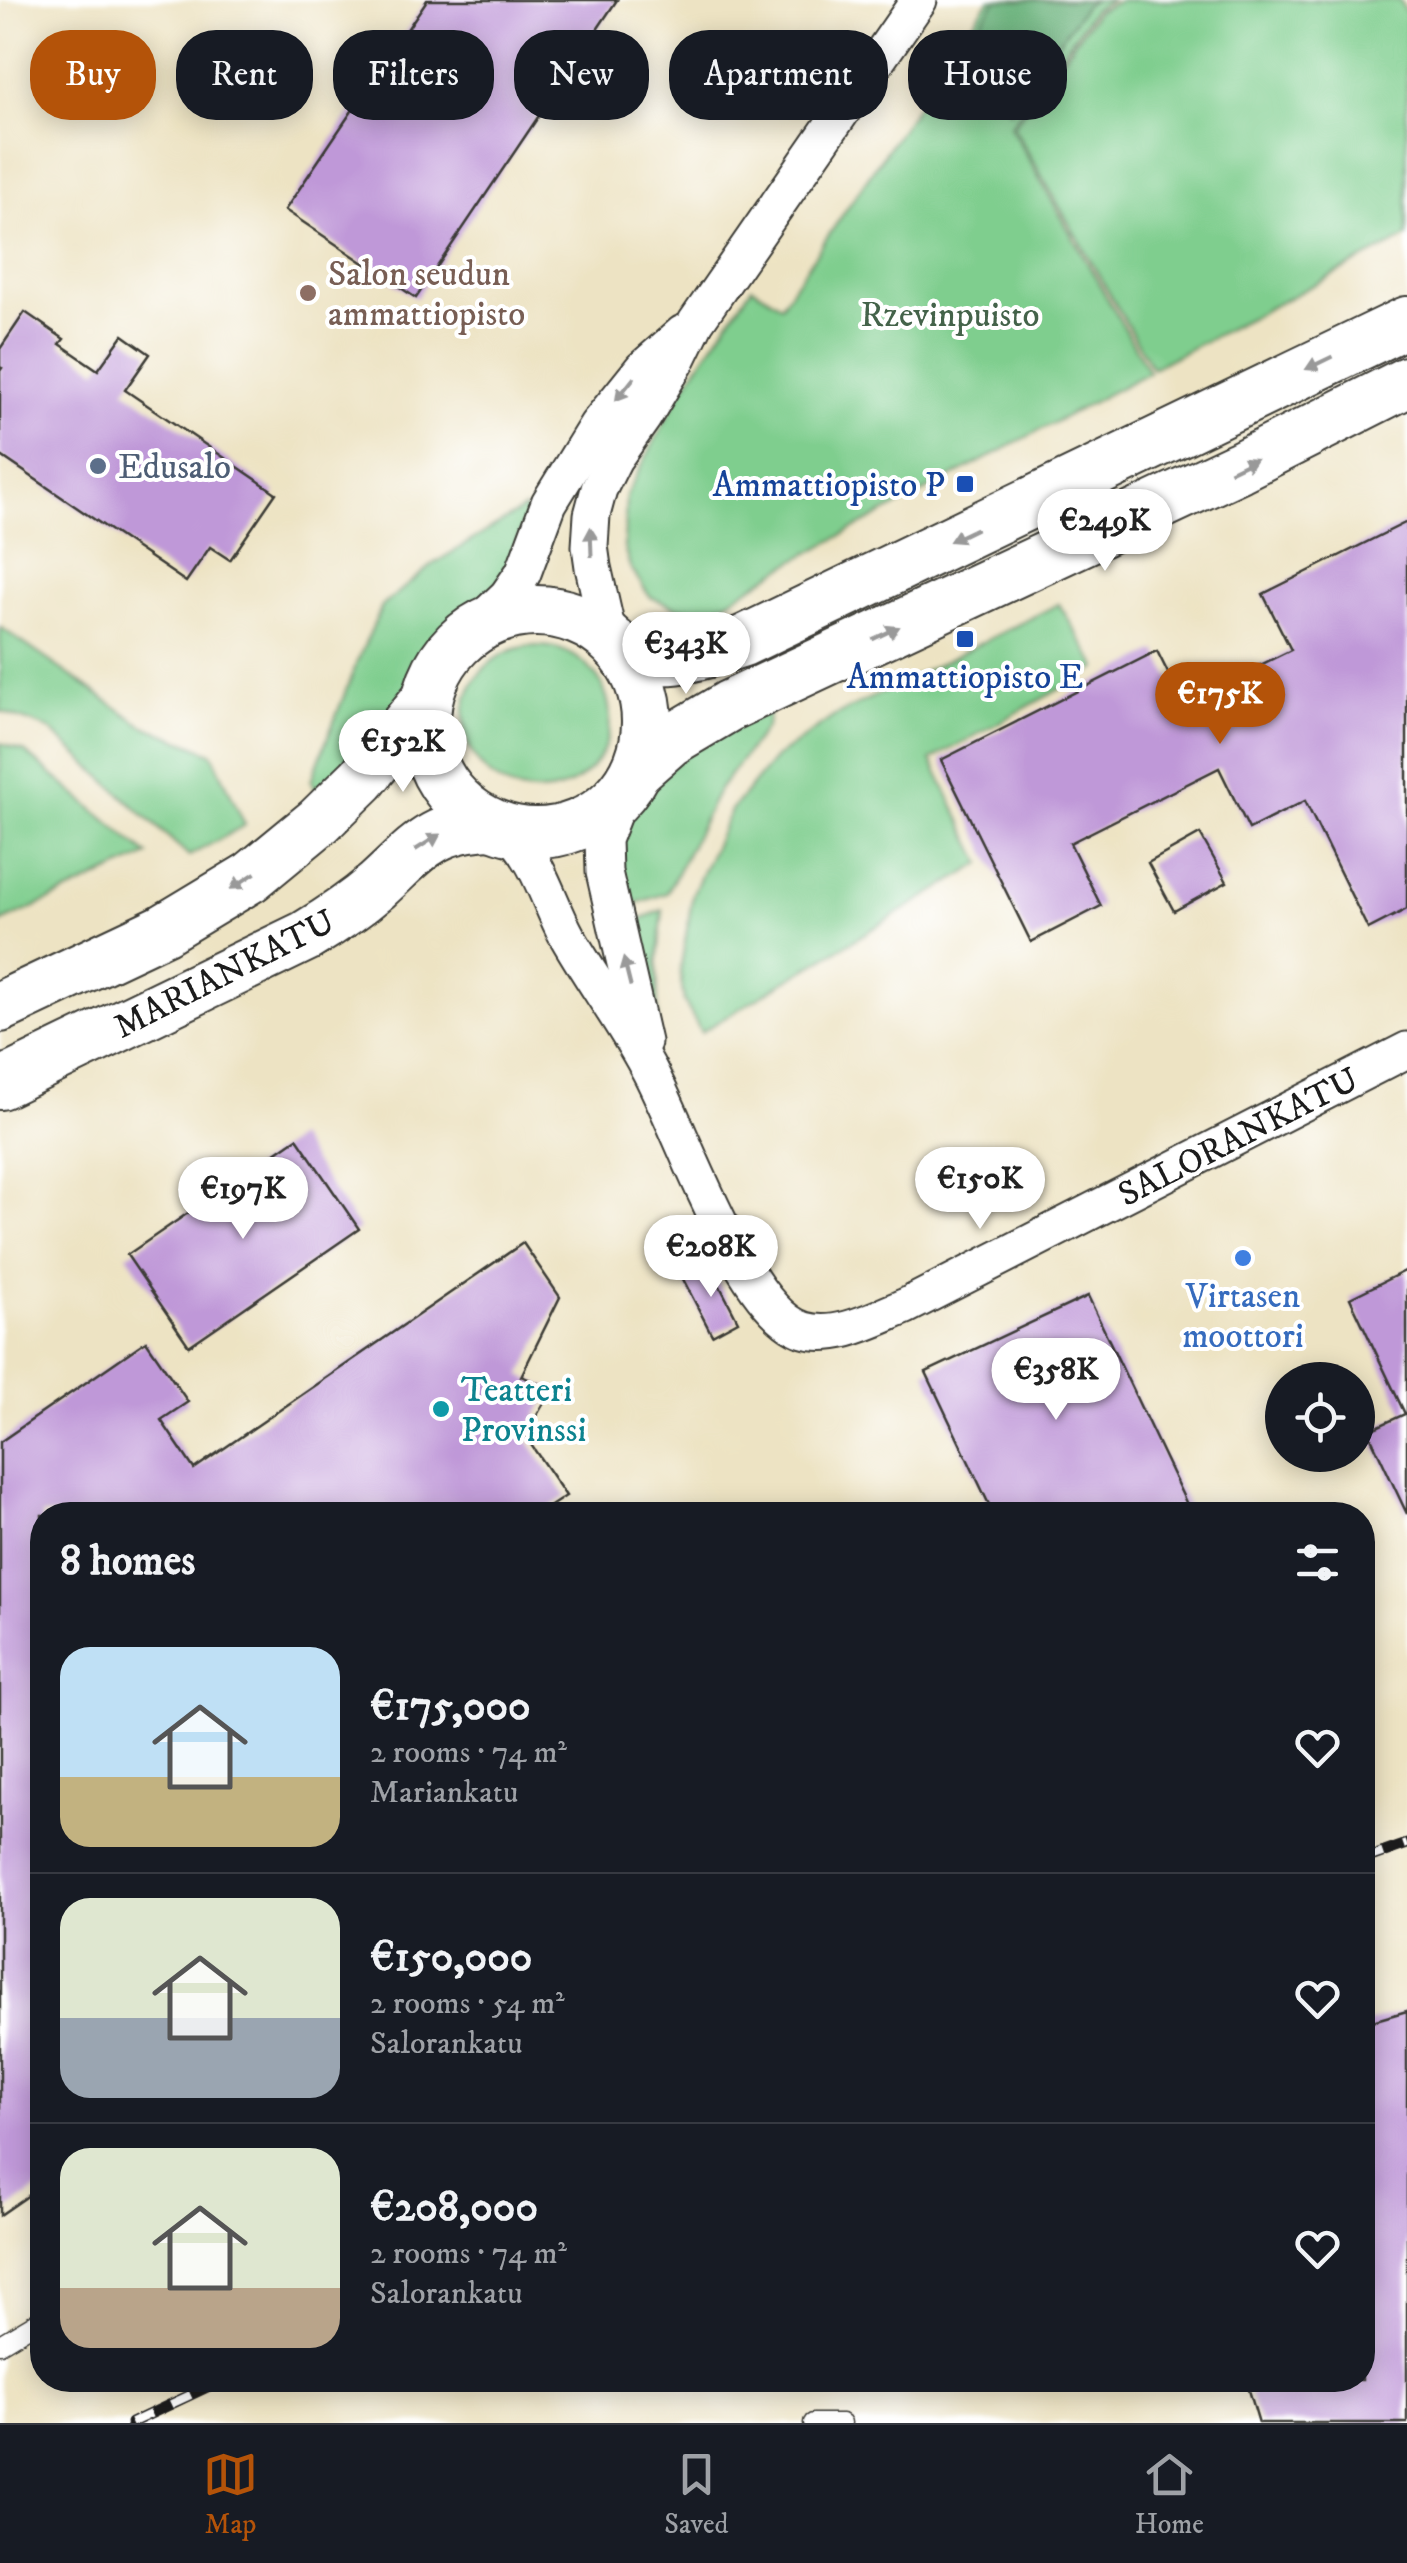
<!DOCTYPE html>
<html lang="en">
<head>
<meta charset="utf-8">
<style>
  :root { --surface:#171b24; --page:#242831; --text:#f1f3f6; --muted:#9ea1a6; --line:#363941; --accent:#b45309 }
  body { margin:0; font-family:"IM FELL DW Pica",serif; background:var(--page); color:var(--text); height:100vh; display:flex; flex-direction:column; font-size:38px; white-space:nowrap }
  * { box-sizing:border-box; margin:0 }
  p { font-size:32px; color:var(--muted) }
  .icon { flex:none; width:55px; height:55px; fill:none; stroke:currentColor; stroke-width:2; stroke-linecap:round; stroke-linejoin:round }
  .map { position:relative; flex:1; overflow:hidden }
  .panel { position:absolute; left:30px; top:1502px; width:1345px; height:890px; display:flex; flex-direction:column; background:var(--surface); border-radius:40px; box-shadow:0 5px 25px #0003 }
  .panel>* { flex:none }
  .guide { position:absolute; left:30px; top:30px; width:1348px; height:90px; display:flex; gap:20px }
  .tools { position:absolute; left:1265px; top:1362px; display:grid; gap:20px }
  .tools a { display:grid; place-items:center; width:110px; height:110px; border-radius:50%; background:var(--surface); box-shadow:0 5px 25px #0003; font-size:50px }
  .price { position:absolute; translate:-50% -85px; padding:0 22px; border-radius:35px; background:#fff; color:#222; font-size:32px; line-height:65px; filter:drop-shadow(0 2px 5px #0008) }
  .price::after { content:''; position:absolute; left:50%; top:60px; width:30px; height:22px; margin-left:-15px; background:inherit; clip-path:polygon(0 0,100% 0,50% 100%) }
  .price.on { background:var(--accent); color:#fff }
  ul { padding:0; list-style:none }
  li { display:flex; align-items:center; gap:30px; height:250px; padding:0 30px }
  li+li { border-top:2px solid var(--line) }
  li span { display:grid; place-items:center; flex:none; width:280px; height:200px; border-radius:30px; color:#555 }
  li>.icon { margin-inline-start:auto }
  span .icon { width:120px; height:120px; fill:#fffc; stroke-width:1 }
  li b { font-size:42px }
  h2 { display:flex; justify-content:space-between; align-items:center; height:120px; padding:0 30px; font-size:42px }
  .pill { padding:0 35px; border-radius:40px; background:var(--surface); box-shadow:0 5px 25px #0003; font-size:35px; line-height:90px }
  .pill.on { background:var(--accent); color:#fff }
  .tab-bar { display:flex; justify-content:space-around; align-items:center; height:140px; border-top:2px solid var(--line); background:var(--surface); font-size:28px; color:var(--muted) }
  .tab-bar a { display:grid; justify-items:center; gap:5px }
  .tab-bar .on { color:var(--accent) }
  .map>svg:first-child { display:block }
  .green { fill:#7fce8e; stroke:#4e7555; stroke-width:2.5 }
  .forest { fill:#67b179; stroke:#42664a; stroke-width:2.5 }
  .building { fill:#bf98d8 }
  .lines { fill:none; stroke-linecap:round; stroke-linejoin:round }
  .service-casing { stroke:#3b3a35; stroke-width:21 }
  .minor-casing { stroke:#3b3a35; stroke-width:39 }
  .secondary-casing { stroke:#3b3a35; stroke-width:54 }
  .service { stroke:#fff; stroke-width:18 }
  .minor { stroke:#fff; stroke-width:35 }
  .secondary { stroke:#fff; stroke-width:50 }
  .rail-casing { stroke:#1c1c1c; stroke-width:11 }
  .rail { stroke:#fff; stroke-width:8; stroke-dasharray:22; stroke-linecap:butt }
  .oneway { fill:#999 }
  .education-dot { fill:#8d6e63; stroke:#fff; stroke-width:4 }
  .service-dot { fill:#5c6f8a; stroke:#fff; stroke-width:4 }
  .transit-dot { fill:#1a4fb4; stroke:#fff; stroke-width:4 }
  .shop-dot { fill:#3f7fe0; stroke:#fff; stroke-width:4 }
  .culture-dot { fill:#0f9aa8; stroke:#fff; stroke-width:4 }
  .labels { text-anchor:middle; stroke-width:8; stroke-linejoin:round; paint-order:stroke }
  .education-label { font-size:35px; fill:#785e54; stroke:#fff; text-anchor:start }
  .park-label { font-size:35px; fill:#44634a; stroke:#fff }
  .service-label { font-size:35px; fill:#4e5e75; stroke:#fff; text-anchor:start }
  .transit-label { font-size:35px; fill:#164399; stroke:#fff; text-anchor:end }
  .street-label { font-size:35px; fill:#1c1c1c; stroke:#fff }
  .shop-label { font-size:35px; fill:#366cbe; stroke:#fff }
  .culture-label { font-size:35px; fill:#0d838f; stroke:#fff; text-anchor:start }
</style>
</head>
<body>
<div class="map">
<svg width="1407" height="2423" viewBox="0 0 1407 2423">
  <rect width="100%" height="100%" fill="#fff"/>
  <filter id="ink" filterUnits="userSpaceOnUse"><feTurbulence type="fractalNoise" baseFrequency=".01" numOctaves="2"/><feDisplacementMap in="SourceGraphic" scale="20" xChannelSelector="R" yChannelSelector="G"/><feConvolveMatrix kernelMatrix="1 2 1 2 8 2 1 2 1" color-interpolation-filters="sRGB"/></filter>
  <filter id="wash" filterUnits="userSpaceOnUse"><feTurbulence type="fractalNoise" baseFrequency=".0048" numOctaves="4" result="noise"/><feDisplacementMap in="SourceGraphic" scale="40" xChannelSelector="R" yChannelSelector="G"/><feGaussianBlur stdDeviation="2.25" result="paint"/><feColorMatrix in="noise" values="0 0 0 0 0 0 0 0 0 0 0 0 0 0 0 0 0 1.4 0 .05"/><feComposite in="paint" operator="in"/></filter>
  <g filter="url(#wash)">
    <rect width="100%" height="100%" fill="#ede3c3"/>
    <!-- green -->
    <g class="green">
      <polygon points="989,0 1112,0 1093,10 1010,126 1149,372 794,561 709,612 677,608 650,597 630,567 624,548 626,495 682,390 752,287 781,305"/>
      <polygon points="1121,0 1400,0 1407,15 1407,237 1152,368 1013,126 1096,12"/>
      <polygon points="525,508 527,513 502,586 441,641 393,717 317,791 311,781 357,662 382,606 433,564"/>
      <polygon points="1059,604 1098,668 931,760 982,863 701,1032 684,1001 680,972 693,893 731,810 775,758 833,717"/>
      <polygon points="0,627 142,725 212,753 245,825 189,856 49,729 0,711"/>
      <circle cx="537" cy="719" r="73"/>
      <polygon points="769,711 767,726 718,791 667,893 625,907 615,859 632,806 653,781 690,751"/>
      <polygon points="0,743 24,751 148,855 0,923"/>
      <polygon points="663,910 657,965 658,1019 641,971 630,923"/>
    </g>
    <!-- forest -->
    <polygon class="forest" points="996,0 1095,0 1086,4 1010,111 968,40"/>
    <g id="blocks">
      <!-- building -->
      <g class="building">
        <polygon points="427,0 617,0 416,298 285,210"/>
        <polygon points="25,312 64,339 60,344 98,370 123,335 150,354 125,390 276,493 230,560 210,547 186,582 0,455 0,371 2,368 0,367 0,349"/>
        <polygon points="1407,522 1407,909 1368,929 1305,801 1249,829 1219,768 1070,843 1101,906 1031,942 941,760 1157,651 1183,703 1291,650 1263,594"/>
        <polygon points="1200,834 1227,882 1174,911 1148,863"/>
        <polygon points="297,1138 359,1229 189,1346 127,1255"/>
        <polygon points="523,1243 560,1297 521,1376 552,1389 525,1436 566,1496 537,1515 42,1515 42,2186 0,2215 0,1442 146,1341 188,1402 161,1420 194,1469"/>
        <polygon points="709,1265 738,1321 712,1335 683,1279"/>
        <polygon points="1407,1270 1407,1514 1368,1431 1405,1414 1350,1298"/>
        <polygon points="1088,1296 1192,1515 994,1515 926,1372"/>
        <polygon points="1407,2011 1407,2423 1259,2423 1246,2380 1362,2380 1362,2024"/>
      </g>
    </g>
  </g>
  <g filter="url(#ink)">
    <use href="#blocks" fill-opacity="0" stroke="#3b3a35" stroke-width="2.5"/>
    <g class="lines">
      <!-- service casing -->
      <g class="service-casing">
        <g id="service">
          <polyline points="0,2344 42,2319"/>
          <polyline points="813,2423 842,2423"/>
        </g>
      </g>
      <!-- minor casing -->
      <g class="minor-casing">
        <g id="minor">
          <polyline points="466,635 507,596 523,573 549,503 597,425 642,369 683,333"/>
          <polyline points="609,637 593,567 590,546 592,515 599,489 614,459 643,418 676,363 696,322 919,0"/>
          <polyline points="620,796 603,840 604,872 643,1042"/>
          <path d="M 507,831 C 538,856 548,902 567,936 C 592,980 623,1021 647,1066 C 680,1124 741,1311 804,1330 C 838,1340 876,1318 906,1306 L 1407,1050"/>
        </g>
      </g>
      <!-- secondary casing -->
      <g class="secondary-casing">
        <g id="secondary">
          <circle cx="536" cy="722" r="111"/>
          <path d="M 619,648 C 660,671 703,654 743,641 L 1407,322"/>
          <polyline points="637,770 670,741 729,706 1239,467 1407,382"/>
          <polyline points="0,1007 163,930 251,877 319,821 362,779 426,700"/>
          <path d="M 0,1084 L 306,936 C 331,921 355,905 377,886 C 419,848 430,827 490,824"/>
        </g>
      </g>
      <!-- service -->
      <use href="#service" class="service"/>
      <!-- minor -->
      <use href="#minor" class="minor"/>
      <!-- secondary -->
      <use href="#secondary" class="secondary"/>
      <!-- rail casing -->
      <g class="rail-casing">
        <g id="rail">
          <polyline points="1362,1860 1407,1844"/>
          <polyline points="131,2423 222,2380"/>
        </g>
      </g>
      <!-- rail -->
      <use href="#rail" class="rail"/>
    </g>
    <!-- one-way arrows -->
    <defs><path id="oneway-solid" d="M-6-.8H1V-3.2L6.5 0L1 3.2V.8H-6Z" transform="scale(2.5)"/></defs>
    <g class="oneway">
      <use href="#oneway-solid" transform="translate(1319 363) rotate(154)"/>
      <use href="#oneway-solid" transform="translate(625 389) rotate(129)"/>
      <use href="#oneway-solid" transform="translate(1243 465) rotate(-26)"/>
      <use href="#oneway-solid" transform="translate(963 535) rotate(154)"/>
      <use href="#oneway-solid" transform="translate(591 542) rotate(-92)"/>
      <use href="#oneway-solid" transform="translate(886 633) rotate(-25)"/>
      <use href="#oneway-solid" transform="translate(428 842) rotate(-32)"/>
      <use href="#oneway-solid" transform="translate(243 881) rotate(147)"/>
      <use href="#oneway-solid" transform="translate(627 972) rotate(-104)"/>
    </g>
  </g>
  <!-- markers -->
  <circle class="education-dot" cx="308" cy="293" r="10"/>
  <circle class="service-dot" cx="98" cy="466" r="10"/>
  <g class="transit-dot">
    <rect x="955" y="474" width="20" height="20" rx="5"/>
    <rect x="955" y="629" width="20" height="20" rx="5"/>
  </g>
  <circle class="shop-dot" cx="1243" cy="1258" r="10"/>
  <circle class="culture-dot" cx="441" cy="1409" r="10"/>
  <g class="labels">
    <!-- education labels -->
    <g class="education-label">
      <text x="328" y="285">Salon seudun<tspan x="328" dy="40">ammattiopisto</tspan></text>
    </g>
    <!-- park labels -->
    <g class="park-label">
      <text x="950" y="326">Rzevinpuisto</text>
    </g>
    <!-- service labels -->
    <g class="service-label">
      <text x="118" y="478">Edusalo</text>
    </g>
    <!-- transit labels -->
    <g class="transit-label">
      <text x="945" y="496">Ammattiopisto P</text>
      <text x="965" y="688" text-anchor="middle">Ammattiopisto E</text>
    </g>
    <!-- street labels -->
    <g class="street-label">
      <text transform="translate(224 973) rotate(-27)" y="12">MARIANKATU</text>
      <text transform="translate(1238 1136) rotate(-27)" y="12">SALORANKATU</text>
    </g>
    <!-- shop labels -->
    <g class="shop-label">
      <text x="1243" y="1307">Virtasen<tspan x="1243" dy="40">moottori</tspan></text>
    </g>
    <!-- culture labels -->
    <g class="culture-label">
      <text x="461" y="1401">Teatteri<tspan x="461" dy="40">Provinssi</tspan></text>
    </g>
  </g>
</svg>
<div class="tools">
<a><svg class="icon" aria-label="locate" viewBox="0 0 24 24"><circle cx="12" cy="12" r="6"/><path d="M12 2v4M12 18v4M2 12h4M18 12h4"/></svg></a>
</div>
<b class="price" style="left:1105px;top:574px">€249K</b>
<b class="price" style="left:686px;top:697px">€343K</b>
<b class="price on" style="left:1220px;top:747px">€175K</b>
<b class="price" style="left:403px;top:795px">€152K</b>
<b class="price" style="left:980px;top:1232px">€150K</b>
<b class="price" style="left:243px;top:1242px">€197K</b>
<b class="price" style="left:711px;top:1300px">€208K</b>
<b class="price" style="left:1056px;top:1423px">€358K</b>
<div class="guide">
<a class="pill on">Buy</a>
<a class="pill">Rent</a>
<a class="pill">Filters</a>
<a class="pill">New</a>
<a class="pill">Apartment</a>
<a class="pill">House</a>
</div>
<section class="panel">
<h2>8 homes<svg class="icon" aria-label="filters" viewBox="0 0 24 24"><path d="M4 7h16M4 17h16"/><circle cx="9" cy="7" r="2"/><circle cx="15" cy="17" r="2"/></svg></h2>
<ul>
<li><span style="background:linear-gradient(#bfe0f5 65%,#c2b280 0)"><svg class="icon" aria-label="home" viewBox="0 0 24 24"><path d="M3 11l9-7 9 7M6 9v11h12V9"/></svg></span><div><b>€175,000</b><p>2 rooms · 74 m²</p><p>Mariankatu</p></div><svg class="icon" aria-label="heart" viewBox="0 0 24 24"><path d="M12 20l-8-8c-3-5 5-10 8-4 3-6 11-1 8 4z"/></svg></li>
<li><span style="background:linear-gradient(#dfe7d0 60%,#9aa5b1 0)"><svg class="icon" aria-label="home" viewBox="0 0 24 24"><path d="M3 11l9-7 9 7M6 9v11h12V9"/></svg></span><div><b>€150,000</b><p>2 rooms · 54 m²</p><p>Salorankatu</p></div><svg class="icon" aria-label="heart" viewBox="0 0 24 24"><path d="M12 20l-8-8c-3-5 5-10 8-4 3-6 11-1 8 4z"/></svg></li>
<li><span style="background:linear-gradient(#dfe7d0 70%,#b9a48a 0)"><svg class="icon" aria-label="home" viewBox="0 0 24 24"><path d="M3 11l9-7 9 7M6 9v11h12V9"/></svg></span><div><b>€208,000</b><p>2 rooms · 74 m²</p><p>Salorankatu</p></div><svg class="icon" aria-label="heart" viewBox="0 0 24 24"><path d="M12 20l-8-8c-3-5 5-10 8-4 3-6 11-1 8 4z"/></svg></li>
</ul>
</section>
</div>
<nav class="tab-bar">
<a class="on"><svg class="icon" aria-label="map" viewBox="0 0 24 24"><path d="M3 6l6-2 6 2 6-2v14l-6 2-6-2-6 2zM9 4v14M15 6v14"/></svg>Map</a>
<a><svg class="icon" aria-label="saved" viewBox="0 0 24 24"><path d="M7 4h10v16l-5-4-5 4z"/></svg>Saved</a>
<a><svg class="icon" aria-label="home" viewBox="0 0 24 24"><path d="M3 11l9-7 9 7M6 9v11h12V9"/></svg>Home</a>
</nav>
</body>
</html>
